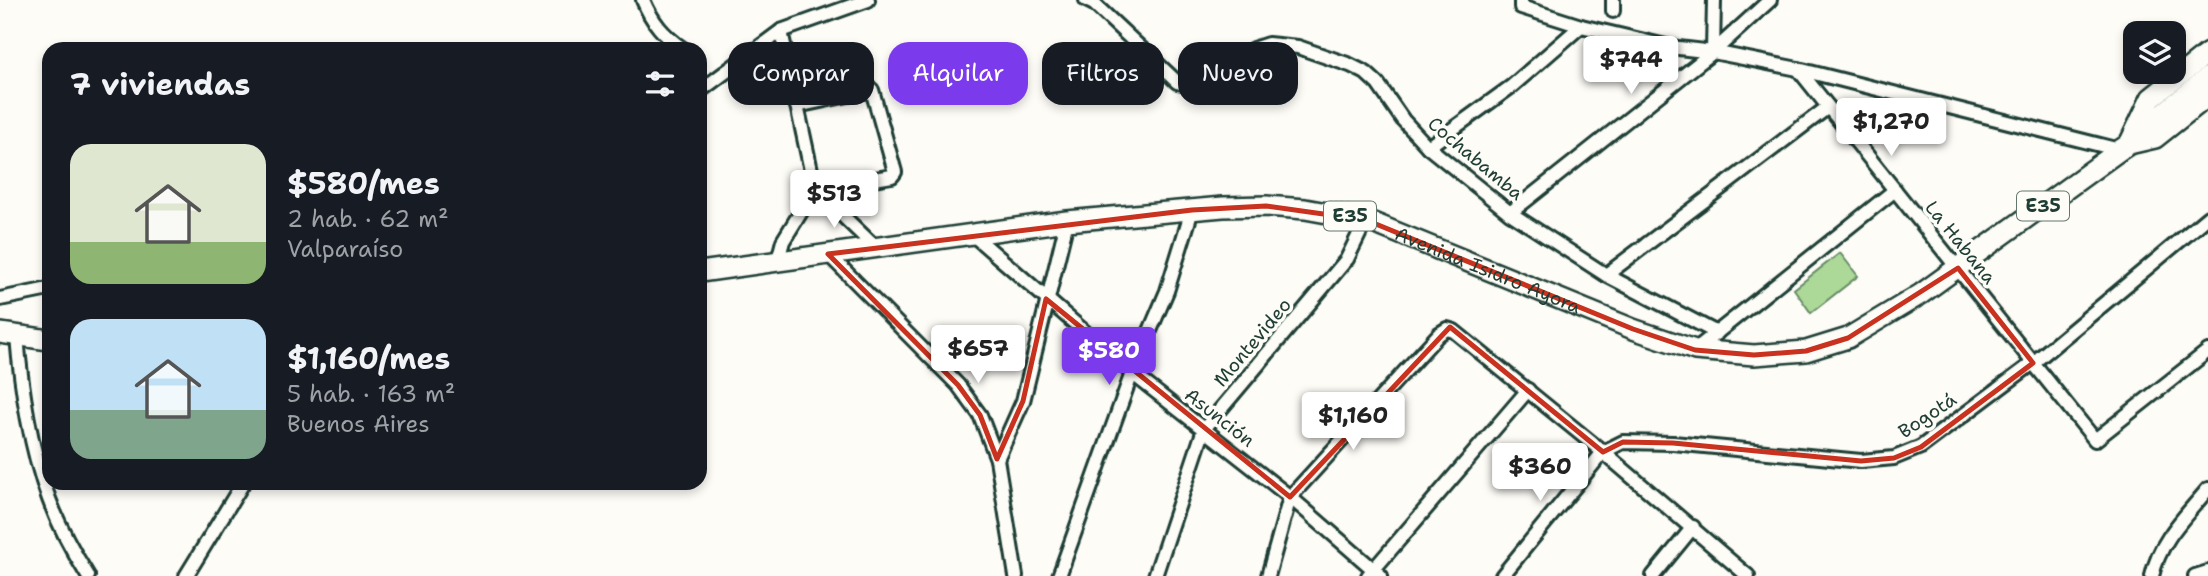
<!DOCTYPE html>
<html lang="es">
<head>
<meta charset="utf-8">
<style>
  :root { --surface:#171b24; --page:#242831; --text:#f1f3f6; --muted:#9ea1a6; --accent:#7c3aed }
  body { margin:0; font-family:"Shantell Sans",sans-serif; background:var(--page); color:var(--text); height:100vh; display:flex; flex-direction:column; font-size:26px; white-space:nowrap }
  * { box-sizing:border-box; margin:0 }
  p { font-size:23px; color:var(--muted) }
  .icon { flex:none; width:38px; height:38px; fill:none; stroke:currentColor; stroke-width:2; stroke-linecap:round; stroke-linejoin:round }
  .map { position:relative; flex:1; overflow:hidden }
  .side { position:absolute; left:42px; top:42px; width:665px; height:448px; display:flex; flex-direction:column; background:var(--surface); border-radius:21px; box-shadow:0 4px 10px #0003 }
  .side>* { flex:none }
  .banner { position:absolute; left:728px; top:42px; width:665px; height:63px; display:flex; gap:14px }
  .tools { position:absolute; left:2123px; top:21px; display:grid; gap:14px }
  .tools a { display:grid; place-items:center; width:63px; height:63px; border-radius:14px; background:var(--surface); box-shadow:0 4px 10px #0003; font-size:35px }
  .price { position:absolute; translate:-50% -60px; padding:0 16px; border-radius:7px; background:#fff; color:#222; font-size:23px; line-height:46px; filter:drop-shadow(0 2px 4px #0008) }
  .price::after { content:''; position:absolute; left:50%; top:42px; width:21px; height:16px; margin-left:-10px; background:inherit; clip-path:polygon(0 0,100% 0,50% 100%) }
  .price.selected { background:var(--accent); color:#fff }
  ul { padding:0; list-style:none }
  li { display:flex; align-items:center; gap:21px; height:175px; padding:0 28px }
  li span { display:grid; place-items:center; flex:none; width:196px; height:140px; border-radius:21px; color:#555 }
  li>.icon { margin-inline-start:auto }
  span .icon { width:84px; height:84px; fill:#fffc; stroke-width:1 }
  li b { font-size:30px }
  h2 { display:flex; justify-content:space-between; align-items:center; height:84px; padding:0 28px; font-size:30px }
  .pill { padding:0 24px; border-radius:21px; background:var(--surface); box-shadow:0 4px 10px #0003; font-size:24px; line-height:63px }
  .pill.selected { background:var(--accent); color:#fff }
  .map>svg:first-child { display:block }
  .green { fill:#acd998; stroke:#668b66; stroke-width:2 }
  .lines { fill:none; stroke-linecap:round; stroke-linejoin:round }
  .minor-casing { stroke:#1f3d34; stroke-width:18 }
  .primary-casing { stroke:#1f3d34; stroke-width:24 }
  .minor { stroke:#fdfcf7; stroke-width:12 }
  .primary { stroke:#fdfcf7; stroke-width:19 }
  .marked { fill:none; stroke:#c8321e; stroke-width:5; stroke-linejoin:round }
  .labels { text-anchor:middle; stroke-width:7; stroke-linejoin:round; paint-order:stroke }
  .shield { fill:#fdfcf7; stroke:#62766e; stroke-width:2 }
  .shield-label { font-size:18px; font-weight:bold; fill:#1f3d34 }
  .street-label { font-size:19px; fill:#1f3d34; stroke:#fdfcf7 }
</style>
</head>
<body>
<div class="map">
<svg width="2208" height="576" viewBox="0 0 2208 576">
  <rect width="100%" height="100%" fill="#fdfcf7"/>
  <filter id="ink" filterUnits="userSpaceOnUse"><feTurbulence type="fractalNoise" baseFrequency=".0143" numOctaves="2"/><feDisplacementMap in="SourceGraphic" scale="14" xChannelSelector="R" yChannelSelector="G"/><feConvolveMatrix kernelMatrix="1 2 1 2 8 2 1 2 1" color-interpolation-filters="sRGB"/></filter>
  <g filter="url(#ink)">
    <!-- green -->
    <polygon class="green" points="1840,253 1858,276 1811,313 1794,289"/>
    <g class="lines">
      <!-- minor casing -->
      <g class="minor-casing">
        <g id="minor">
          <path d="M 643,0 C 652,22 664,36 683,49"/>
          <polyline points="1086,0 1094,4 1177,82 1192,85 1202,82 1253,49 1268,44 1298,47 1350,65 1366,73 1378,84 1403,120 1428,147 1510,213 1606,275 1717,333"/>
          <polyline points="1521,0 1521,7 1581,26 1670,47 1713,52 1798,69 2120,150"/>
          <polyline points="1613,11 1613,0"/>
          <polyline points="1713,52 1714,0"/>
          <polyline points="1798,69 2095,440 2208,351"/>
          <polyline points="700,91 781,31 868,0"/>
          <polyline points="797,106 872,90 895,172 892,176 815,189"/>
          <polyline points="1428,147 1512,86 1581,26"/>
          <polyline points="815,189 875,247"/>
          <polyline points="1510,213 1713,52 1770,0"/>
          <polyline points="972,234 1132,373 1290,497 1381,576"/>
          <polyline points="828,254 958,385 980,415 997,459 1016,576"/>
          <polyline points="778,260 783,241 815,189 781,31"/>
          <polyline points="1606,275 1828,107"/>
          <polyline points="0,299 49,289"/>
          <path d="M 17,336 C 21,387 31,451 49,499 C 59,526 73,552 88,576"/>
          <polyline points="1695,350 1895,190"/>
          <polyline points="997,459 1023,401 1067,221"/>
          <polyline points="186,576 243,483"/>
          <polyline points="1059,576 1132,373 1167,291 1192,210"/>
          <polyline points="1155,576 1204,429 1347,259 1366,220"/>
          <polyline points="1268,576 1290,497 1439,334 1447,329 1454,331 1603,452 1748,576"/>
          <polyline points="1368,576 1528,390"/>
          <polyline points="1502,576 1603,452 1623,442 1673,443 1861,461 1894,458 1921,447 2033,363 2208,217"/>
          <polyline points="1653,576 1693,527"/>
          <path d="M 2152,576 C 2160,540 2185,517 2208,489"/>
          <polyline points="2195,576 2208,572"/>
        </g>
      </g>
      <!-- primary casing -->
      <g class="primary-casing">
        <g id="primary">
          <polyline points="2138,133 2208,77"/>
          <polyline points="2129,144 2151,98 2208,53"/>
          <path id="s1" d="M 700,272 L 1067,221 L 1223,207 L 1266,206 L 1305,209 L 1366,220 L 1633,329 L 1695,350 L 1754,355 L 1806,351 L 1848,338 L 1921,294 L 2120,150 L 2129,144 L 2155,138 L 2208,96"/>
          <polyline points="0,333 49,340"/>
        </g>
      </g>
      <!-- minor -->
      <use href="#minor" class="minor"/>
      <!-- primary -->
      <use href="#primary" class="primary"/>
    </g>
  </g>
  <!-- marked area -->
  <path class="marked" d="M 1266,206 L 1366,220 L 1633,329 L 1695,350 L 1754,355 L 1806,351 L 1848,338 L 1958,268 L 2033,363 L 1921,447 L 1894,458 L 1861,461 L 1673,443 L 1623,442 L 1603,452 L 1450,327 L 1290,497 L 1046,299 L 1023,401 L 997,459 L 980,415 L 958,385 L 828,254 L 1192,210 Z"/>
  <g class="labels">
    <!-- shield labels -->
    <g class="shield">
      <rect x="2017" y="191.5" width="52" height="29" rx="5"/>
      <rect x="1324" y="201.5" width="52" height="29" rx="5"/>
    </g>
    <g class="shield-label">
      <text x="2043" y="212">E35</text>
      <text x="1350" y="222">E35</text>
    </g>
    <!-- street labels -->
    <g class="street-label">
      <text transform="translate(1476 158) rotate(40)" y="7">Cochabamba</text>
      <text transform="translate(1961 242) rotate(51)" y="7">La Habana</text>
      <text dy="7" stroke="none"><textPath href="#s1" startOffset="803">Avenida Isidro Ayora</textPath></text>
      <text transform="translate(1252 342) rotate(-50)" y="7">Montevideo</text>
      <text transform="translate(1927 415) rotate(-34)" y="7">Bogotá</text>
      <text transform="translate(1220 417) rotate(38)" y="7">Asunción</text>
    </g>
  </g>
</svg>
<div class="tools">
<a><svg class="icon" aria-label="layers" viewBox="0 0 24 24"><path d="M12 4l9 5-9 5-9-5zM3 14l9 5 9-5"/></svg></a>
</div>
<b class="price" style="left:1631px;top:96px">$744</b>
<b class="price" style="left:1891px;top:158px">$1,270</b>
<b class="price" style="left:834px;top:230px">$513</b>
<b class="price" style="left:978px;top:385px">$657</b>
<b class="price selected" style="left:1109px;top:387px">$580</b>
<b class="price" style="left:1353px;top:452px">$1,160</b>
<b class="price" style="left:1540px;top:503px">$360</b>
<div class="banner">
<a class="pill">Comprar</a>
<a class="pill selected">Alquilar</a>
<a class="pill">Filtros</a>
<a class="pill">Nuevo</a>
</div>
<section class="side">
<h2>7 viviendas<svg class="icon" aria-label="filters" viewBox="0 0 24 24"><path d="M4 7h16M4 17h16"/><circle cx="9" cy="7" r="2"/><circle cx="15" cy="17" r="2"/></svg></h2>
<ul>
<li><span style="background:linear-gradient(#dfe7d0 70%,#8fb573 0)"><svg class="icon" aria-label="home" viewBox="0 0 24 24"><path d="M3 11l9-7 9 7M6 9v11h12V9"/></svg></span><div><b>$580/mes</b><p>2 hab. · 62 m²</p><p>Valparaíso</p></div></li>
<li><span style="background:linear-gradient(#bfe0f5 65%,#7fa58c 0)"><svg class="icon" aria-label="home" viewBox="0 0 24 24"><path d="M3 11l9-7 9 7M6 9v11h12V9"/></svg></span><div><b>$1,160/mes</b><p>5 hab. · 163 m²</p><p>Buenos Aires</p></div></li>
</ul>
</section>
</div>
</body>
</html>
